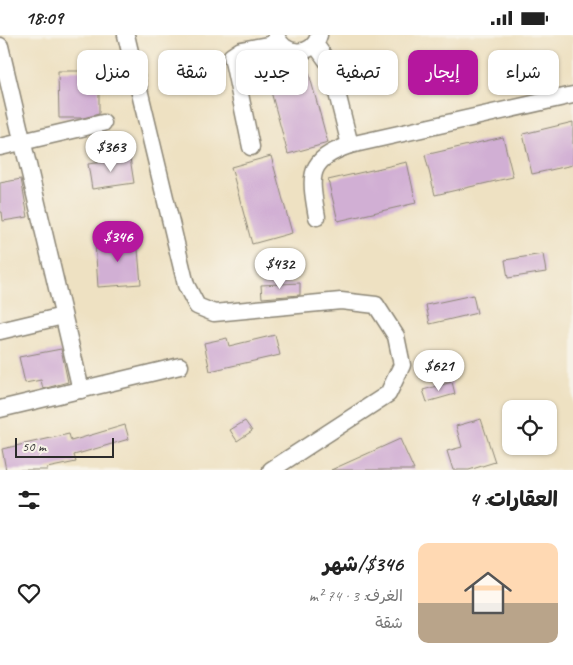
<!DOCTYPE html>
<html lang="ar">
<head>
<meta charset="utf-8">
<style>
  :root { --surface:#fff; --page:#f6f6f6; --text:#222; --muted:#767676; --accent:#b5179e }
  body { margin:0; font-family:Caveat,"Playpen Sans Arabic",sans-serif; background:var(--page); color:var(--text); direction:rtl; height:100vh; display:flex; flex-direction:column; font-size:19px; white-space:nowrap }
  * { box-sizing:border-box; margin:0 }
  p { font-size:16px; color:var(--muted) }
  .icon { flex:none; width:28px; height:28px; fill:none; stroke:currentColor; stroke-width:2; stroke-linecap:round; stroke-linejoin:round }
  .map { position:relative; height:435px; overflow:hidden; direction:ltr }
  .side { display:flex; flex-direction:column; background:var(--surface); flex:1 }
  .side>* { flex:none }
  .banner { position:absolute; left:15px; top:15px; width:544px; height:45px; direction:rtl; display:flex; gap:10px }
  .buttons { position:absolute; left:502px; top:365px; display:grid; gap:10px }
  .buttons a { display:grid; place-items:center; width:55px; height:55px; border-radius:10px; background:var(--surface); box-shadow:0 1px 4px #0004; font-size:25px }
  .scale { position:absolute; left:15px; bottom:12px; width:99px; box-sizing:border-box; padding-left:5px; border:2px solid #2b2b2b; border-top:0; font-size:14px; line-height:18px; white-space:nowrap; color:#2b2b2b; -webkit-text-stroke:4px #f7f3e8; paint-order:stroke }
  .price { position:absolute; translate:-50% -42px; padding:0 11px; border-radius:18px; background:#fff; color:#222; font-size:16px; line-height:32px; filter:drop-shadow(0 1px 2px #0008) }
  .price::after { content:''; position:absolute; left:50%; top:30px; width:15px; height:11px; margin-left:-8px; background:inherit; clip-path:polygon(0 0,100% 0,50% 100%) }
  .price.active { background:var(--accent); color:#fff }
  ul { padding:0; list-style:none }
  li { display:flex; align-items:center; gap:15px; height:125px; padding:0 15px }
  li span { display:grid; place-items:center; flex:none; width:140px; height:100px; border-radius:10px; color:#555 }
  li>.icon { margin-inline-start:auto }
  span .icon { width:60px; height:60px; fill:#fffc; stroke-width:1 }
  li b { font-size:21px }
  h2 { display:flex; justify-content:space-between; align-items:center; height:60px; padding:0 15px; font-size:21px }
  .pill { padding:0 18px; border-radius:10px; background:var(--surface); box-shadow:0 1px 4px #0004; font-size:18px; line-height:45px }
  .pill.active { background:var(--accent); color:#fff }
  .status { display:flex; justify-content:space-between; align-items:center; height:35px; padding:0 25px; background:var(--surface); direction:ltr }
  .status svg { height:14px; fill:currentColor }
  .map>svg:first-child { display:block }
  .building { fill:#d1afd4 }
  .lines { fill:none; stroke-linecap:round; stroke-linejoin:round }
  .minor-casing { stroke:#8c8676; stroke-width:19 }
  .minor { stroke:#fff; stroke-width:16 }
</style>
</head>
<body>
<div class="status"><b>18:09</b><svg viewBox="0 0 49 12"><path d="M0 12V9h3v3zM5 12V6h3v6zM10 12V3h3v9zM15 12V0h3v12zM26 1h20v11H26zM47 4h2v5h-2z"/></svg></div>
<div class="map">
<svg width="573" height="435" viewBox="0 0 573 435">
  <rect width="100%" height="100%" fill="#f7f3e8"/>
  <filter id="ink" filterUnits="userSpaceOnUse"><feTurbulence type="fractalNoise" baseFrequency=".02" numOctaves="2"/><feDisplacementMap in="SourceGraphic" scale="10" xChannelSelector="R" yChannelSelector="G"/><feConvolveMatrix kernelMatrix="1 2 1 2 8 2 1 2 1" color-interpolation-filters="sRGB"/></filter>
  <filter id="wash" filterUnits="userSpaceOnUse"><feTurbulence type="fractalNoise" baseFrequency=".0096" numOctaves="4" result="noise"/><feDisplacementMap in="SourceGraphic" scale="20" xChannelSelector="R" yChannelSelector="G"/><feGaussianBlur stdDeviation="1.12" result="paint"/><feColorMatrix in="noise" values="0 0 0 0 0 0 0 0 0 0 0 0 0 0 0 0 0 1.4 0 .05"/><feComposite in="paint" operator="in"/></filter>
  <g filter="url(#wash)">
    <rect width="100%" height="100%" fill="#eee1c2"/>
    <g id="blocks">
      <!-- building -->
      <g class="building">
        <polygon points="307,31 328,108 288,119 267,42"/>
        <polygon points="58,36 99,36 99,79 83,83 59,83"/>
        <polygon points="573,87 573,130 532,139 523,99"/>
        <polygon points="503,102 513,142 435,160 425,120"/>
        <polygon points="271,121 292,198 252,209 231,132"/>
        <polygon points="130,123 134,148 92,154 88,129"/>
        <polygon points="407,127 416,168 338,186 328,145"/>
        <polygon points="21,144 28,182 3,186 2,177 0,177 0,148"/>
        <polygon points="137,203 141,249 98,252 95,206"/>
        <polygon points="543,219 546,237 508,243 505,225"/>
        <polygon points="300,248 300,260 262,263 261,250"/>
        <polygon points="473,260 477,278 430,289 426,270"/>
        <polygon points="275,300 280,320 210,336 204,308 227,303 229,311"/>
        <polygon points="61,314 68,347 43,354 41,345 25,348 19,322"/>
        <polygon points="452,347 455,359 427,367 423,355"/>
        <polygon points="481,384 495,427 469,435 453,435 447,416 462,412 456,391"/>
        <polygon points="245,386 252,396 237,406 230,395"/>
        <polygon points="125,390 129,404 74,420 76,427 47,433 47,435 6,435 2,414 69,399 71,406"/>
        <polygon points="400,404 414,435 331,435"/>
      </g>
    </g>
  </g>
  <g filter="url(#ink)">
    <use href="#blocks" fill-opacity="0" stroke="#8c8676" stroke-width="1"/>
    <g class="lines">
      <!-- minor casing -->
      <g class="minor-casing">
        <g id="minor">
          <polyline points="126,0 186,250 197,271 214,278 341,266 376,270 396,301 402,330 388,359 271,435"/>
          <path d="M 276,0 C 283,22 313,22 319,0"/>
          <polyline points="315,9 330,30 350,110 573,60"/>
          <polyline points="0,11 81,355"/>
          <polyline points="0,112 103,88"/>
          <polyline points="251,112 232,21 241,15 279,8"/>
          <path d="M 317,182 C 310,141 306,125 350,110"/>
          <polyline points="0,296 63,281"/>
          <polyline points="0,374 180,331"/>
        </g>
      </g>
      <!-- minor -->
      <use href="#minor" class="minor"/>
    </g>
  </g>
</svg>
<div class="buttons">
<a><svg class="icon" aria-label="locate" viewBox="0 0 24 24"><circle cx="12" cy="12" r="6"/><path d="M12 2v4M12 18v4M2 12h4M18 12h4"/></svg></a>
</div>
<div class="scale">50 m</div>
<b class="price" style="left:111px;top:138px">$363</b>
<b class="price active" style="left:118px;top:228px">$346</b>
<b class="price" style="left:280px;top:255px">$432</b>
<b class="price" style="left:439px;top:357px">$621</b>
<div class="banner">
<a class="pill">شراء</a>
<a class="pill active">إيجار</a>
<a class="pill">تصفية</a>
<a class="pill">جديد</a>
<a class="pill">شقة</a>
<a class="pill">منزل</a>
</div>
</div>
<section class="side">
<h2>العقارات: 4<svg class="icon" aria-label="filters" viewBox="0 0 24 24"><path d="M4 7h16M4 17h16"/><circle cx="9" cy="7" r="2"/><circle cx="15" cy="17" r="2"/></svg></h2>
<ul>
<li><span style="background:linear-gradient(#ffd9b3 60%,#b9a48a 0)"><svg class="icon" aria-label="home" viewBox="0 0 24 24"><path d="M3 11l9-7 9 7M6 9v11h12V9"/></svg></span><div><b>$346/شهر</b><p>الغرف: 3 · 74 m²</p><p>شقة</p></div><svg class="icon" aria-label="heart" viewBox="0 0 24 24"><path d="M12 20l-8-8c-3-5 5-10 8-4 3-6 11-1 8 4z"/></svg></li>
</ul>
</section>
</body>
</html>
